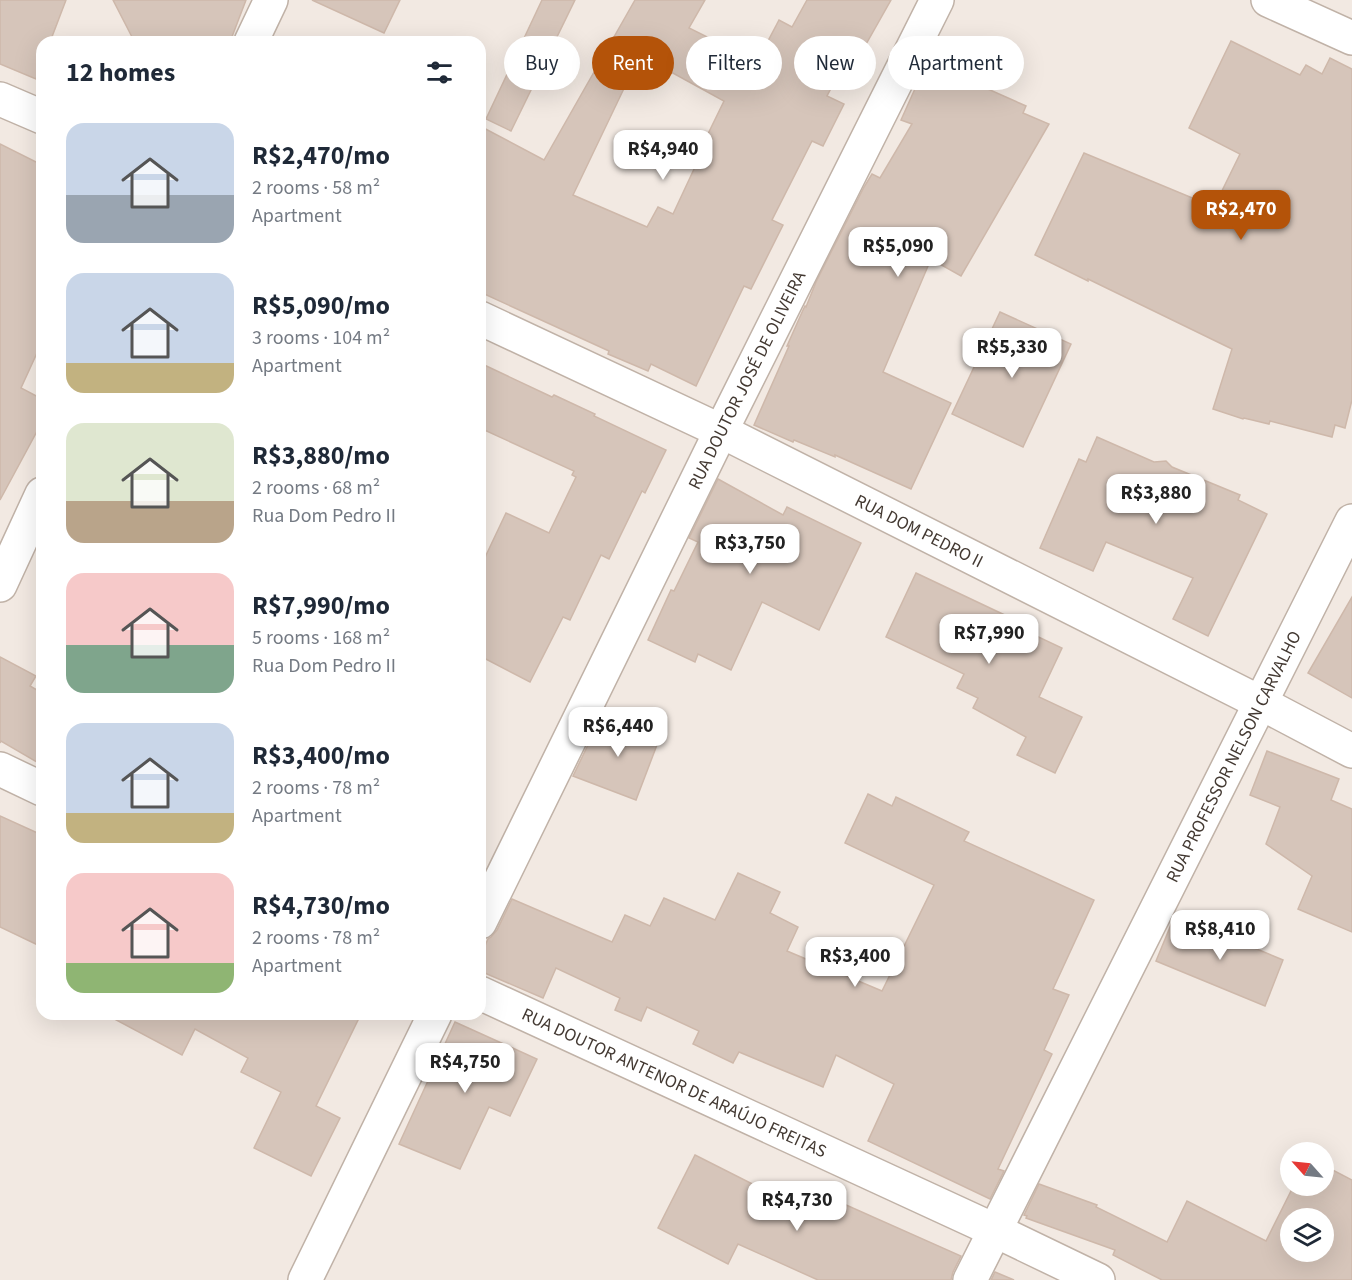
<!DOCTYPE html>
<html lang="en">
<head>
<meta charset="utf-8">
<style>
  :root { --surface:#fff; --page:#f6f6f7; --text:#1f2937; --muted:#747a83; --accent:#b45309 }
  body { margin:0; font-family:"Source Sans 3",sans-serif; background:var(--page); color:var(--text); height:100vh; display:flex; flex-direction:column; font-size:22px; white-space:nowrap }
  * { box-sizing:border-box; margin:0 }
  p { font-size:20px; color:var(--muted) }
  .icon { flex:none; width:33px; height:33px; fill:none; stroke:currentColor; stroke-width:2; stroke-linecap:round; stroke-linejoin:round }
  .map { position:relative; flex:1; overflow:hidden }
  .panel { position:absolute; left:36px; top:36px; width:450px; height:984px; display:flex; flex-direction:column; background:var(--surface); border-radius:18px; box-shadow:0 6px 24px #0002 }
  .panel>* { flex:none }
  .top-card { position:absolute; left:504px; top:36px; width:570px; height:54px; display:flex; gap:12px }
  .needle { width:39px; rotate:297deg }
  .controls { position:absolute; left:1280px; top:1142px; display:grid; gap:12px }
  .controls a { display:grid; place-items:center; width:54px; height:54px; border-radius:50%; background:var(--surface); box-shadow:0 6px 24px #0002; font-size:30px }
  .price { position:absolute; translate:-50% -51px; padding:0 14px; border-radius:12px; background:#fff; color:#222; font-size:20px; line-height:39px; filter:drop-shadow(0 2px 3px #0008) }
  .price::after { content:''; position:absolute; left:50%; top:36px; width:18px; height:14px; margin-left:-9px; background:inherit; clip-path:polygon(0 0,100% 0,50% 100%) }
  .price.current { background:var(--accent); color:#fff }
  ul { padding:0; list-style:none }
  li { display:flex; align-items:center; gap:18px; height:150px; padding:0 30px }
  li span { display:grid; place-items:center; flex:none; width:168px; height:120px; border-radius:18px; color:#555 }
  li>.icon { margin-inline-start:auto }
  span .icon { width:72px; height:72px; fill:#fffc; stroke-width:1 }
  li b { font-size:26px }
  h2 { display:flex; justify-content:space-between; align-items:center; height:72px; padding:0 30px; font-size:26px }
  .pill { padding:0 21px; border-radius:27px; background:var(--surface); box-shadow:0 6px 24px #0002; font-size:21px; line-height:54px }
  .pill.current { background:var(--accent); color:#fff }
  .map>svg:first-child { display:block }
  .building { fill:#d6c5ba; stroke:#ceb8aa; stroke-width:1.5; fill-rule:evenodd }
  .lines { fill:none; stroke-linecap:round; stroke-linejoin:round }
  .minor-casing { stroke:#c0b2a7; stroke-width:36 }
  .minor { stroke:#fff; stroke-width:33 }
  .labels { text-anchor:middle; stroke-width:4.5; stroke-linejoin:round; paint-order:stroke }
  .street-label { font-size:18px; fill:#433932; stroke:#fff }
</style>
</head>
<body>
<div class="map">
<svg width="1352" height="1280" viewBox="0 0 1352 1280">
  <rect width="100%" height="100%" fill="#f2e9e2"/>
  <!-- building -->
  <g class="building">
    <polygon points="0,0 66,0 50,42 42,42 42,62 36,79 0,64"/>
    <polygon points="113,0 246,0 230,42 145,42 132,37"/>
    <polygon points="312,0 400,0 384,33"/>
    <polygon points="542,0 575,0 511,131 486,119"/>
    <path d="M 635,0 L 705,0 L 689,28 L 757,62 L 779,20 L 792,27 L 807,0 L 891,0 L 865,46 L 856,41 L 827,96 L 844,104 L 823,146 L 812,141 L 772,220 L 783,225 L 751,289 L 744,286 L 696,386 L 651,364 L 648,371 L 608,354 L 609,351 L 480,292 L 480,126 L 544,160 ZM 640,55 L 724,101 L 707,136 L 709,137 L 673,214 L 658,207 L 647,227 L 573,195 Z"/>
    <polygon points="1231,41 1300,75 1306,65 1322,74 1330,58 1352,69 1352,400 1345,428 1335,425 1332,437 1270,421 1269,424 1244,418 1243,419 1213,409 1232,349 1088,279 1088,281 1035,255 1084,153 1214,207 1240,154 1189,128"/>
    <polygon points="927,62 1026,106 1023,113 1049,124 961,276 931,259 883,372 951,403 911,489 835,455 835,457 794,440 793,442 754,425 789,346 787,346 803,310 805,306 806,307 816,282 864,187 872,174 880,178 912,124 901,120"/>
    <polygon points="0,144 42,165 42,342 21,388 42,399 42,422 0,500"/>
    <polygon points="1000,312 1071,344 1023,447 952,414"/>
    <polygon points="480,363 552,397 554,395 595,414 594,416 666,450 645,493 642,491 609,559 601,555 570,620 563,617 530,682 480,656 480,568 506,513 549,533 576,477 572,475 574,471 480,428"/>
    <polygon points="1097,437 1154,462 1166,461 1172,467 1240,495 1238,500 1267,514 1208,636 1173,619 1193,578 1106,542 1093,571 1040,548 1079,459 1086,462"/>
    <polygon points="718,479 783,515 787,507 861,543 819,630 762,602 731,670 698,654 695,662 648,640 671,590 674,591 698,542 689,538"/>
    <polygon points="916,573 1011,618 1009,623 1062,648 1039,697 1082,717 1055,773 1017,755 1026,737 973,708 978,698 957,688 964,674 886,637"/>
    <polygon points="1352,597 1352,698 1308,673"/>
    <polygon points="0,657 36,676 30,686 42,693 42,765 1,741 0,743"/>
    <polygon points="602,716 660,737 636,800 573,776"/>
    <polygon points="1267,751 1339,779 1331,800 1352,809 1352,932 1298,909 1312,876 1266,844 1280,807 1250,795"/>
    <polygon points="868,794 892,806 896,797 969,832 964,841 1094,900 1053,989 1069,995 1044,1050 1052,1054 998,1169 1004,1171 990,1199 868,1141 894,1084 836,1055 823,1087 739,1052 733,1063 693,1044 699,1031 647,1007 641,1021 615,1010 620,998 556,968 543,998 480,971 480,957 488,939 491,937 497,930 512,899 612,942 625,915 650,926 664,898 715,920 738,873 780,892 770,913 798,927 787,951 882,991 934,885 845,843"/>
    <polygon points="0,816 42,835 42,947 0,927"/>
    <polygon points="1175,915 1283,960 1265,1006 1156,961"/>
    <polygon points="105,1014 361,1014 316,1106 340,1118 311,1176 254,1148 281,1092 241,1072 248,1058 195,1029 182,1055"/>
    <polygon points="455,1022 537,1059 510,1116 489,1107 460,1169 399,1144"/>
    <polygon points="695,1155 808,1212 817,1192 961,1256 953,1272 951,1280 818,1280 738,1244 728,1264 658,1228"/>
    <path d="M 1323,1165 L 1352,1180 L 1352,1280 L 1162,1280 L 1113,1255 L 1115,1250 L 1026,1218 L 1027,1216 L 1024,1215 L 1039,1184 L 1097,1205 L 1096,1207 L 1167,1242 L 1187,1201 L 1266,1241 L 1294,1185 L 1323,1185 ZM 1290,1218 L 1323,1218 L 1323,1251 L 1290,1251 Z"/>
    <polygon points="995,1272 1014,1280 991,1280"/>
  </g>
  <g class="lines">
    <!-- minor casing -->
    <g class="minor-casing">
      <g id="minor">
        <polyline points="1268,0 1352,38"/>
        <polyline points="251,42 271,0"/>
        <polyline points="0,99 42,117"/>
        <path id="s1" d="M 480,318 L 721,431 L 1261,703 L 1352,751"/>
        <polyline points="0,585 42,494"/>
        <polyline points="0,769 42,789"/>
        <path id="s2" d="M 480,922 L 721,431 L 937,0"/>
        <path id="s3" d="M 480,993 L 994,1230 L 1098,1280"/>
        <polyline points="305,1280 435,1014"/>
        <path id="s4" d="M 970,1280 L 1352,521"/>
      </g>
    </g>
    <!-- minor -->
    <use href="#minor" class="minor"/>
  </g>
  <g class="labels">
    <!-- street labels -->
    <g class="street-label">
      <text dy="6" stroke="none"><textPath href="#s2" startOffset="604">RUA DOUTOR JOSÉ DE OLIVEIRA</textPath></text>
      <text dy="6" stroke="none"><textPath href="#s1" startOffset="488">RUA DOM PEDRO II</textPath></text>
      <text dy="6" stroke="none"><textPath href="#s4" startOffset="586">RUA PROFESSOR NELSON CARVALHO</textPath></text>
      <text dy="6" stroke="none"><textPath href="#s3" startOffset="214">RUA DOUTOR ANTENOR DE ARAÚJO FREITAS</textPath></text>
    </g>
  </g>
</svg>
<div class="controls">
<a><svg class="needle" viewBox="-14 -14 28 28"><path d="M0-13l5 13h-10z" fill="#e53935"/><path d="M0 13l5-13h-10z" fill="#747a83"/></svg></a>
<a><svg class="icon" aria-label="layers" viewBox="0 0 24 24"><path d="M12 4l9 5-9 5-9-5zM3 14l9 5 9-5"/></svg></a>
</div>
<b class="price" style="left:663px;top:181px">R$4,940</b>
<b class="price current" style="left:1241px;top:241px">R$2,470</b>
<b class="price" style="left:898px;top:278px">R$5,090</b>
<b class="price" style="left:1012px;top:379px">R$5,330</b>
<b class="price" style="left:1156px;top:525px">R$3,880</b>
<b class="price" style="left:750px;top:575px">R$3,750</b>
<b class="price" style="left:989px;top:665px">R$7,990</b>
<b class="price" style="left:618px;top:758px">R$6,440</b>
<b class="price" style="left:1220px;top:961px">R$8,410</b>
<b class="price" style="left:855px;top:988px">R$3,400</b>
<b class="price" style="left:465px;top:1094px">R$4,750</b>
<b class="price" style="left:797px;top:1232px">R$4,730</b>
<div class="top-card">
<a class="pill">Buy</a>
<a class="pill current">Rent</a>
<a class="pill">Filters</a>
<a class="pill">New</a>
<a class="pill">Apartment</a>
</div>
<section class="panel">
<h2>12 homes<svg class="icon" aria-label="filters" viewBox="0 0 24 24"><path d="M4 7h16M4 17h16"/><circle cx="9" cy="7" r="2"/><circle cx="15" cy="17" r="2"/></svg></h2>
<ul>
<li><span style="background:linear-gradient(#c9d6e8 60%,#9aa5b1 0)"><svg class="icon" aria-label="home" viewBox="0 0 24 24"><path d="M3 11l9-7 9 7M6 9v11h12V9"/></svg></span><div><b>R$2,470/mo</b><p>2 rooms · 58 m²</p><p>Apartment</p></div></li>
<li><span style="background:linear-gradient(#c9d6e8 75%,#c2b280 0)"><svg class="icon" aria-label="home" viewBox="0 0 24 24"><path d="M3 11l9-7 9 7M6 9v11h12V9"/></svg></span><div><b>R$5,090/mo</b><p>3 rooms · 104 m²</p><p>Apartment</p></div></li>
<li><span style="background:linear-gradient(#dfe7d0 65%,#b9a48a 0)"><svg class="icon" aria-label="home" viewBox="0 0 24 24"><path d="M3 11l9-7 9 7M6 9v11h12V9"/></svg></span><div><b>R$3,880/mo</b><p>2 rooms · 68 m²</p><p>Rua Dom Pedro II</p></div></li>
<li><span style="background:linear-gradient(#f6c9c9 60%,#7fa58c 0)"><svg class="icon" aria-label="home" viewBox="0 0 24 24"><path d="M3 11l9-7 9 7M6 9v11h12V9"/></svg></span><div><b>R$7,990/mo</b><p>5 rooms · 168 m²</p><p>Rua Dom Pedro II</p></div></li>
<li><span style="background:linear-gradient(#c9d6e8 75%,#c2b280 0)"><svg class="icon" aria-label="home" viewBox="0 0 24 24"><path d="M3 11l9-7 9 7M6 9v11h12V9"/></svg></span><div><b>R$3,400/mo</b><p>2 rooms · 78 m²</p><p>Apartment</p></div></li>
<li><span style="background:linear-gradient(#f6c9c9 75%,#8fb573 0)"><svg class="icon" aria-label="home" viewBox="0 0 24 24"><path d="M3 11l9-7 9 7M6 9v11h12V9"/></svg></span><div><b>R$4,730/mo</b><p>2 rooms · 78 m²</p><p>Apartment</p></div></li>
</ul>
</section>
</div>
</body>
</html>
